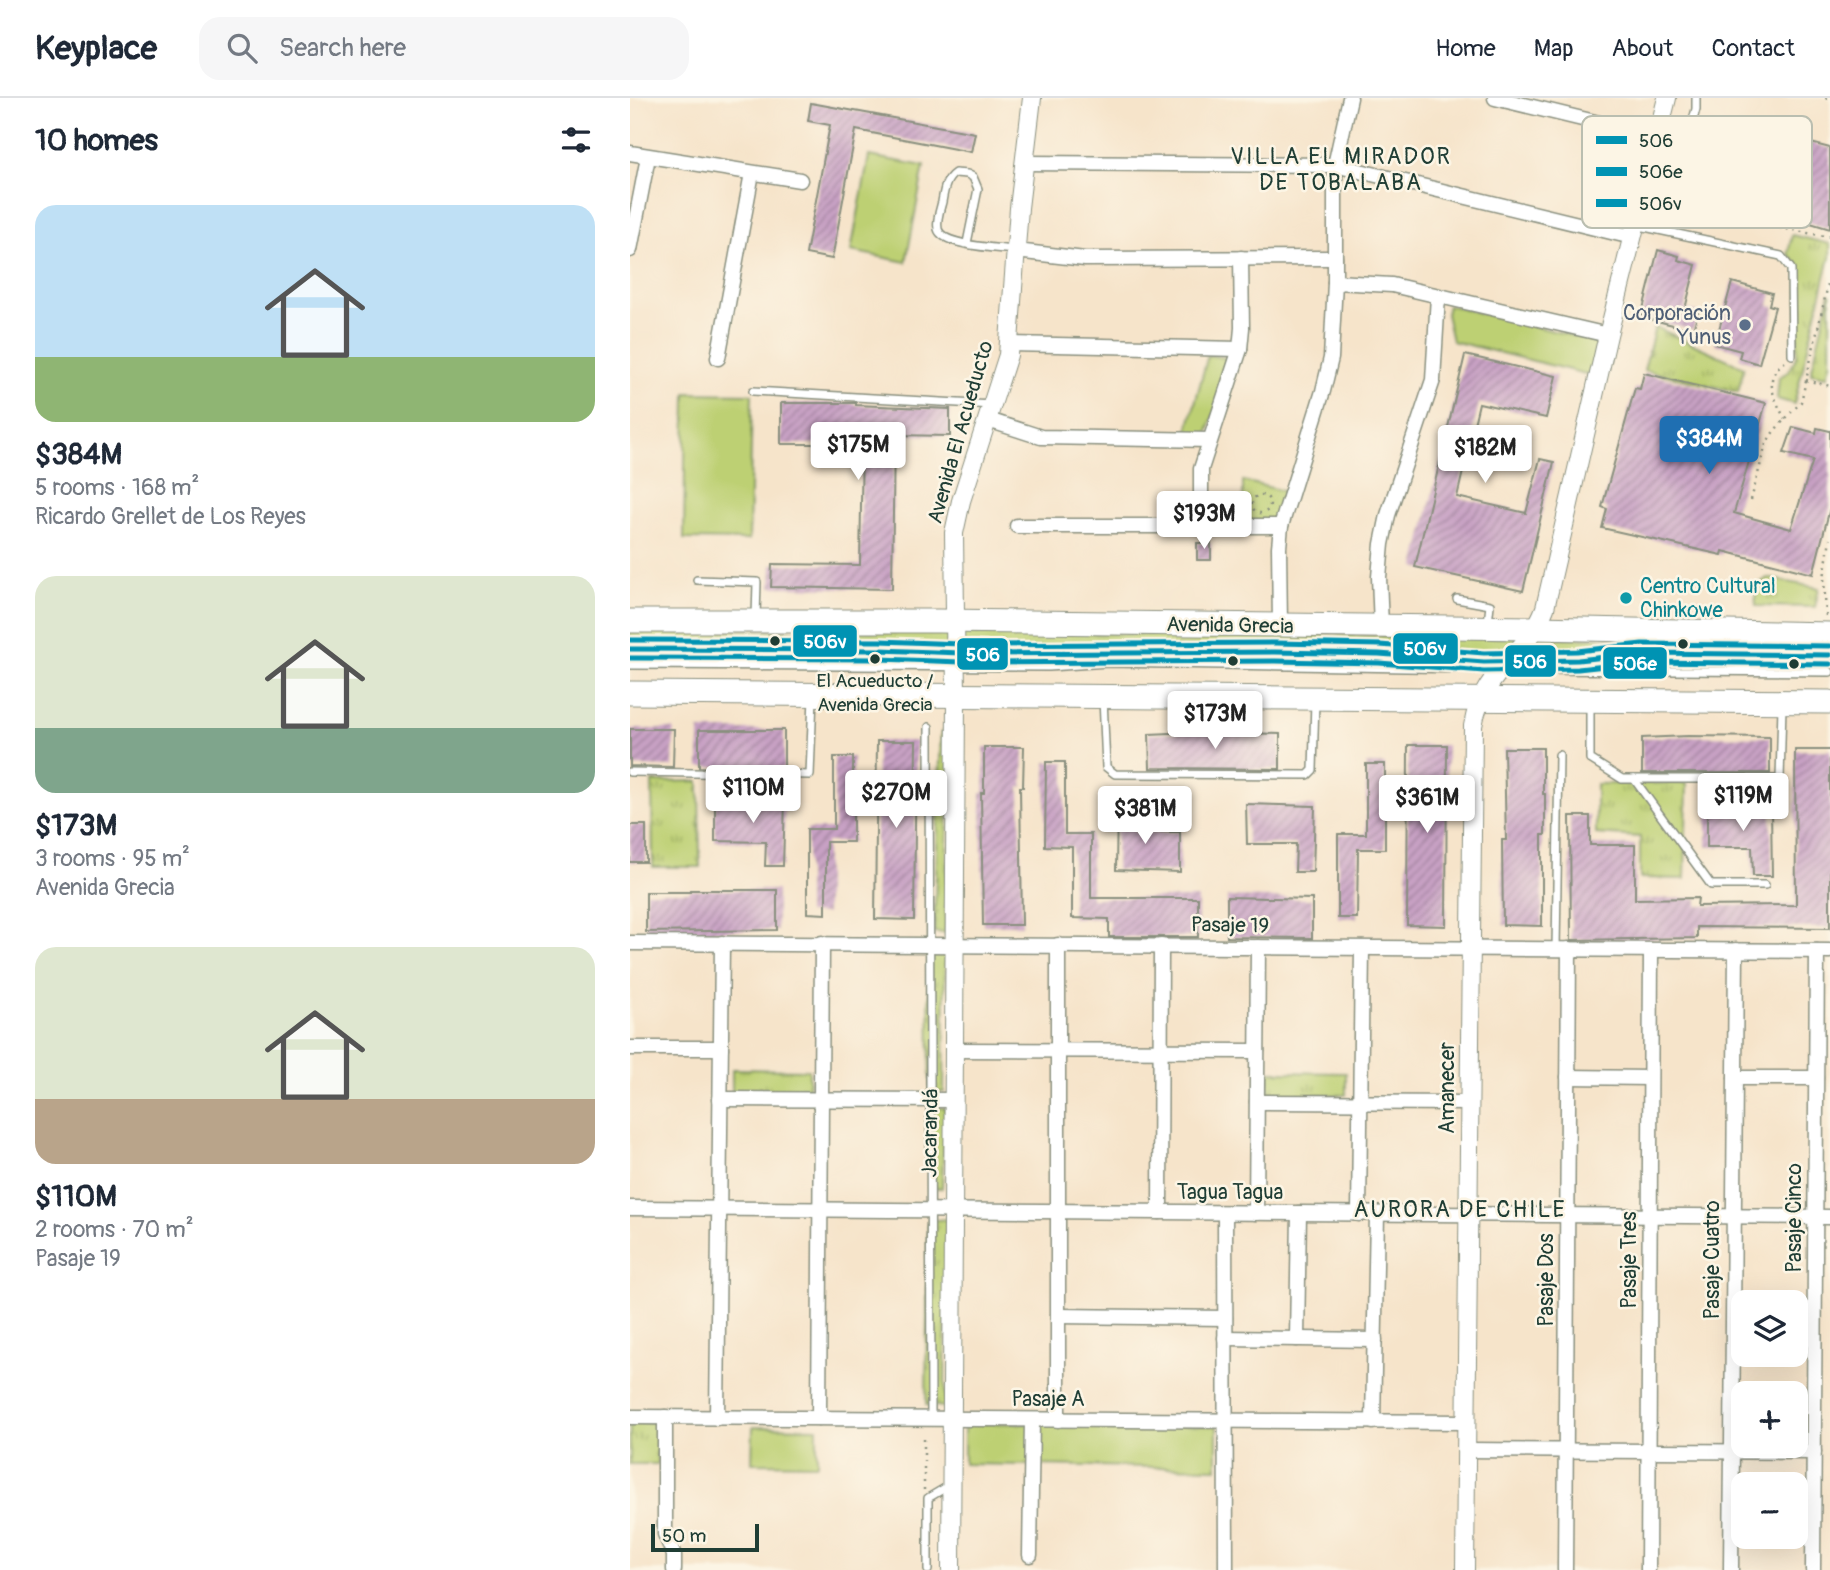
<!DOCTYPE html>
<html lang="en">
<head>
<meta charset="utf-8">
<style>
  :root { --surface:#fff; --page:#f6f6f7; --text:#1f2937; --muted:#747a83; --line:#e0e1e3; --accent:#1f6fb2 }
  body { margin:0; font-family:Pangolin,sans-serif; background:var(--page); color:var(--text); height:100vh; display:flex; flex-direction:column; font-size:26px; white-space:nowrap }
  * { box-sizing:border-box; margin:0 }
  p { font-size:23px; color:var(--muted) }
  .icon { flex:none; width:38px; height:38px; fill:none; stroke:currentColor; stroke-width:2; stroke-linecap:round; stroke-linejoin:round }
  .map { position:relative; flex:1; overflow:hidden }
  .drawer { display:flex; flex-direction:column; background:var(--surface); width:630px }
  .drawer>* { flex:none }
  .buttons { position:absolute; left:1101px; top:1192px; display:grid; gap:14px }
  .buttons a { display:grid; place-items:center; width:77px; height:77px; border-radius:14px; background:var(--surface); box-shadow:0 7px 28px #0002; font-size:35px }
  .scale { position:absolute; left:21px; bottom:18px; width:108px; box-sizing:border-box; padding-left:7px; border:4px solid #1f3d34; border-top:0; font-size:19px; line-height:24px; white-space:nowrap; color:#1f3d34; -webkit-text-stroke:5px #fcf5e5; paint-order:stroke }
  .price { position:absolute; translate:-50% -60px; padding:0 16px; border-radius:7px; background:#fff; color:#222; font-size:23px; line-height:46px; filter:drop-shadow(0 2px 4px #0008) }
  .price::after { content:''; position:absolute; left:50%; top:42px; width:21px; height:16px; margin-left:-10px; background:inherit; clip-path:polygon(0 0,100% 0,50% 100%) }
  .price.current { background:var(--accent); color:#fff }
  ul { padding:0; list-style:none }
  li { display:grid; align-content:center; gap:14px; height:371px; padding:0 35px }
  li span { display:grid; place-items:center; height:217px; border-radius:21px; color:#555 }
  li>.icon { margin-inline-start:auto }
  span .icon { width:126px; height:126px; fill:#fffc; stroke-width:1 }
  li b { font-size:30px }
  h2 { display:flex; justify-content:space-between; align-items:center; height:84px; padding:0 35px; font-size:30px }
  header { display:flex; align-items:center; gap:42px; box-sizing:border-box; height:98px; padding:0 35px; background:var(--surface); border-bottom:2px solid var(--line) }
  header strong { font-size:33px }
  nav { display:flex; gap:38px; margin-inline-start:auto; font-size:24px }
  .search { width:490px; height:63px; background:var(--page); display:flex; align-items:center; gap:18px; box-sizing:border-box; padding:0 24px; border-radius:21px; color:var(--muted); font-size:26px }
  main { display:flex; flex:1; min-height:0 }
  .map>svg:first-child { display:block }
  .grass { fill:url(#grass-tufts); stroke:#6e8654; stroke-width:2 }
  .green { fill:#bdd073; stroke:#6e8654; stroke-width:2 }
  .building { fill:url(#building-hatch) }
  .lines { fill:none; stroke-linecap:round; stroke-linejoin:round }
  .service-casing { stroke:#8a907f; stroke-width:10 }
  .minor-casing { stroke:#8a907f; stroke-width:17 }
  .tertiary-casing { stroke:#8a907f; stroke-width:20 }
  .primary-casing { stroke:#8a907f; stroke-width:25 }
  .path { stroke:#8a907f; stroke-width:2.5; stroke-dasharray:2 5; stroke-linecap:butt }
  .service { stroke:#fff; stroke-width:7 }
  .minor { stroke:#fff; stroke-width:14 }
  .tertiary { stroke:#fff; stroke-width:18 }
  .primary { stroke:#fff; stroke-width:23 }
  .bus-1-casing { stroke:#fcf5e5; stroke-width:10 }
  .bus-2-casing { stroke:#fcf5e5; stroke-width:10 }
  .bus-3-casing { stroke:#fcf5e5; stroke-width:10 }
  .bus-1 { stroke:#0093b3; stroke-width:5 }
  .bus-2 { stroke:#0093b3; stroke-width:5 }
  .bus-3 { stroke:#0093b3; stroke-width:5 }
  .service-dot { fill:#5c6f8a; stroke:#fcf5e5; stroke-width:2.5 }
  .culture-dot { fill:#0f9aa8; stroke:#fcf5e5; stroke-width:2.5 }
  .bus-dot { fill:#1f3d34; stroke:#fcf5e5; stroke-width:2.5 }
  .labels { text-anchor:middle; stroke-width:5; stroke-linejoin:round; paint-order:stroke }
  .bus-label { font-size:19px; fill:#1f3d34; stroke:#fcf5e5 }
  .service-label { font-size:21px; fill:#4e5e75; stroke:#fcf5e5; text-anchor:end }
  .street-label { font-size:21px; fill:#1f3d34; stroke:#fcf5e5 }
  .culture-label { font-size:21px; fill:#0d838f; stroke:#fcf5e5; text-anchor:start }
  .neighbourhood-label { font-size:23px; letter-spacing:2px; fill:#1f3d34; stroke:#fcf5e5 }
  .key { fill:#fcf5e5; stroke:#babeb0; stroke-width:2 }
  .key-label { font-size:19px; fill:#1f3d34 }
  .line-badge { stroke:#fcf5e5; stroke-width:2.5 }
  .badge-label { font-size:19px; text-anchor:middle; font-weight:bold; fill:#fff }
</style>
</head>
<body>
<header>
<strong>Keyplace</strong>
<div class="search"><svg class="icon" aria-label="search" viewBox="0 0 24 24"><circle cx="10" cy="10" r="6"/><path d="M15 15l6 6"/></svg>Search here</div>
<nav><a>Home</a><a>Map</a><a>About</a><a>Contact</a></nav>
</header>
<main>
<section class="drawer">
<h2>10 homes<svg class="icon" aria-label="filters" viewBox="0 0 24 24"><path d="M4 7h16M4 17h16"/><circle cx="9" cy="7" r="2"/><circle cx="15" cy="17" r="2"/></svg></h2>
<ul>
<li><span style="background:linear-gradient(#bfe0f5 70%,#8fb573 0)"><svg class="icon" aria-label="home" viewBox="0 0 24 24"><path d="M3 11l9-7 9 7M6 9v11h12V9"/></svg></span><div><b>$384M</b><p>5 rooms · 168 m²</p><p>Ricardo Grellet de Los Reyes</p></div></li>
<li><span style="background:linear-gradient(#dfe7d0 70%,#7fa58c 0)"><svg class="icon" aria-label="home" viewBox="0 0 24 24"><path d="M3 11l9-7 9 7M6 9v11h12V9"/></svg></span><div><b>$173M</b><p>3 rooms · 95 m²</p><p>Avenida Grecia</p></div></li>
<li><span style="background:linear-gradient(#dfe7d0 70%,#b9a48a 0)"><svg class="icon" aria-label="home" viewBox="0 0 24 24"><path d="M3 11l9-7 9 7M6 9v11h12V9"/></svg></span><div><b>$110M</b><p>2 rooms · 70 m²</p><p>Pasaje 19</p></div></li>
</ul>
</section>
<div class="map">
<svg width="1200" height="1472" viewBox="0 0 1200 1472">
  <defs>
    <pattern id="grass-tufts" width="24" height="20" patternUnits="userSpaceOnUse" patternTransform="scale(1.75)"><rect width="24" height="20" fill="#bdd073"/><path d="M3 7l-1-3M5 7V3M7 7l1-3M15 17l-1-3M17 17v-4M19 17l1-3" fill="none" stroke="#99aa5f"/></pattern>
    <pattern id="building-hatch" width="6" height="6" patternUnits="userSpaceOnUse" patternTransform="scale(1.75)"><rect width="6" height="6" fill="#c8a1c4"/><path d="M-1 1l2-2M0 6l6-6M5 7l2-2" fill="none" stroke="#a284a0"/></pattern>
  </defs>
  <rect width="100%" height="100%" fill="#fcf5e5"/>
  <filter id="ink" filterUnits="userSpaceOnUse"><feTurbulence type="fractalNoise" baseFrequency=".0143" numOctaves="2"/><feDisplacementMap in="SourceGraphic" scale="14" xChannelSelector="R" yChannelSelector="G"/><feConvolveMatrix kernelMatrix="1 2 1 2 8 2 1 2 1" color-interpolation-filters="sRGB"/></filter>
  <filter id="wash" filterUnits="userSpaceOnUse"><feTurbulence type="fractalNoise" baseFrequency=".00686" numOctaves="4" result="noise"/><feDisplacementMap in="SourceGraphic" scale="28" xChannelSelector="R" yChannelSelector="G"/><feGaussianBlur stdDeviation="1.57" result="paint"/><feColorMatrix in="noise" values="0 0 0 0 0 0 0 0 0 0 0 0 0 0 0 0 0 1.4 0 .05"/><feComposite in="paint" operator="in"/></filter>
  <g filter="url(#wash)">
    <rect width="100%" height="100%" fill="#f6e4ca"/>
    <!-- grass -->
    <g class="grass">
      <polygon points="1162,137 1200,146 1200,159 1164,306 1147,301 1149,279 1158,274 1167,258 1169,176 1167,165 1158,156"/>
      <polygon points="1200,195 1200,265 1197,278 1181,275"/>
      <polygon points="1025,229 1114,269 1108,294 1014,272"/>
      <polygon points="1137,480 1189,490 1185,509 1126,508 1125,489"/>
      <polygon points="0,531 1200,542 1200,552 1000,549 947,556 851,560 741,552 579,549 336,552 269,547 0,547"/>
      <polygon points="311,634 320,634 315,835 304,834"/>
      <polygon points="69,683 70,769 23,769 22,684"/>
      <polygon points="1057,685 1055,781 1010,780 1010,739 966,736 966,686"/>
      <polygon points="299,852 315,853 314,994 300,994"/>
      <polygon points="102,971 179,972 179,994 102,993"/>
      <polygon points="639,974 716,975 716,997 639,996"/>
      <polygon points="300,1009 315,1010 312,1090 301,1090"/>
      <polygon points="316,1121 315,1309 296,1307 298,1123"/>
      <polygon points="0,1324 28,1324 27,1366 0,1366"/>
    </g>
    <!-- green -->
    <g class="green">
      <polygon points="239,58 294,68 276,164 221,153"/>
      <polygon points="818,207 968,244 960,277 822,243 816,216"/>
      <polygon points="578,257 602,261 577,337 557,335"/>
      <polygon points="56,295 122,296 119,442 54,441"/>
      <polygon points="613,383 654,393 648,426 613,425"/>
      <polygon points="334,1325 587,1328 587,1370 334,1366"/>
      <polygon points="123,1329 187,1330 187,1366 122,1365"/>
    </g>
    <g id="blocks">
      <!-- building -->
      <g class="building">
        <polygon points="181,5 345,35 341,54 226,32 202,161 176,156 200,27 178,23"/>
        <polygon points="1162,40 1200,50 1200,131 1144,114"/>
        <polygon points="1028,152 1049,158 1048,162 1066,167 1055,211 1068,214 1063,232 1011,219"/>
        <polygon points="1102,184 1142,195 1139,207 1145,209 1129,266 1109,260 1111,253 1085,246"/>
        <polygon points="835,257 926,278 916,320 849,305 827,399 896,415 910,361 924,364 893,493 785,469"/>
        <polygon points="1014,275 1136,305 1104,415 1161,431 1183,362 1154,355 1163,329 1186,335 1187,330 1200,333 1200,410 1183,476 1093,453 1092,457 972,430 977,411 972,409 1005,290 1010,291"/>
        <polygon points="151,305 226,305 226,307 320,311 320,338 264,337 262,491 141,489 142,466 230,467 232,346 151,346"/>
        <rect x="567" y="445" width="14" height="17"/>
        <polygon points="0,631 44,631 43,669 0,668"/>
        <polygon points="69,632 154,632 154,670 69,669"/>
        <polygon points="564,634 650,636 650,671 520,670 519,636"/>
        <polygon points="1058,638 1140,639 1140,675 1012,675 1012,640"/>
        <polygon points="247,643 286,643 284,822 245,821"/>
        <polygon points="778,647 817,647 816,828 777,827"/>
        <polygon points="354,649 394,649 393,689 390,689 392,827 353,827 351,695 354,695"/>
        <polygon points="874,650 913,650 913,696 915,696 915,737 912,737 912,828 873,827 872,742 876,742"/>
        <polygon points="1165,652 1200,652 1200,830 1067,829 1067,840 941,842 940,718 960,718 960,747 1005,747 1005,801 1068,800 1067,808 1166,807"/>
        <polygon points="204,659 223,659 223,744 196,744 196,816 177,815 177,731 204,731"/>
        <polygon points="416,664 435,664 435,736 461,736 461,800 568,800 568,839 479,839 479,821 442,820 442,749 415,748"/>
        <polygon points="736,666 755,666 755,751 728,751 727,820 708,820 708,736 736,736"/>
        <polygon points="137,702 155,702 153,768 135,768 136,744 85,743 85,703"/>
        <polygon points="487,706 505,707 505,734 550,734 550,774 486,772"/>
        <polygon points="616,706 685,708 683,774 665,774 666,746 617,746"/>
        <polygon points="1077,709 1141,709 1142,778 1123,778 1122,749 1077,749"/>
        <rect x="0" y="727" width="16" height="37"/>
        <polygon points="60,792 147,792 147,832 16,834 16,794 60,794"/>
        <polygon points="597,799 682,801 682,840 597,839"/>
      </g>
    </g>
  </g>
  <g filter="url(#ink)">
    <use href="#blocks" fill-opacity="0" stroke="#8a907f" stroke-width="2"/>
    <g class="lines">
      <!-- service casing -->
      <g class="service-casing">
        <g id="service">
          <polyline points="1016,85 1032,89 1046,83 1066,11 1066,0"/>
          <polyline points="1005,127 1151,158 1161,171 1162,257"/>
          <path d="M 337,145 L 348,91 L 343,79 L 337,76 L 325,75 C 315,82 314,93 312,104 C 310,111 306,123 308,131 C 312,148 368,150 384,152"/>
          <polyline points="123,293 362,307"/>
          <polyline points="67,482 127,484 126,519"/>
          <polyline points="827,501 860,507 858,525"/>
          <polyline points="0,551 250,552 358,556 645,554 749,556 854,564 948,562 1012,555 1200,557"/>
          <polyline points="0,567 419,569 478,565 892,572 1200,574"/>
          <polyline points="473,600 476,669 485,676 678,677 683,672 685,602"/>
          <polyline points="960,606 960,661 992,681 1150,681 1152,608"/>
          <polyline points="299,629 301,1320"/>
          <polyline points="0,674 180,677 183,599"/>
          <polyline points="1004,681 1081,787 1135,787"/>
          <polyline points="926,851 929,657"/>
          <polyline points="298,1472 298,1400 320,1387"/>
        </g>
      </g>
      <!-- minor casing -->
      <g class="minor-casing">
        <g id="minor">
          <polyline points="865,0 1027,39"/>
          <polyline points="0,55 170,82"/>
          <polyline points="395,65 705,67 1002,139"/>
          <polyline points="0,152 18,59"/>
          <polyline points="386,153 455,161 705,160"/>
          <polyline points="705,184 762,187 978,237"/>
          <polyline points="380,246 610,251"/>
          <polyline points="88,260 122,75"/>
          <polyline points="358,322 411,339 580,342"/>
          <polyline points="387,428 651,428"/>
          <polyline points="571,428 571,371 610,251 612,230 611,160"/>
          <polyline points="650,528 649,449 651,428 693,293 701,260 705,184 705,67 720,0"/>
          <polyline points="751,529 749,479 752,446 758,417 803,282 808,198"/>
          <polyline points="0,845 1200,853"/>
          <polyline points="0,950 91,950"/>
          <polyline points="323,952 627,953"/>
          <polyline points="938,979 1019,980"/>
          <polyline points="1105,980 1186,980"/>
          <polyline points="90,1001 323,1002"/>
          <polyline points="627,1004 839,1005"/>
          <polyline points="0,1110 1200,1119"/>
          <polyline points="530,1114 531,848"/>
          <polyline points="595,1115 596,1472"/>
          <polyline points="626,1115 628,849"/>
          <polyline points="729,1116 732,850"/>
          <polyline points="428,1218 595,1220"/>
          <polyline points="595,1240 745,1242"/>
          <polyline points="667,1241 669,1115"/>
          <polyline points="0,1319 837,1324"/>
          <polyline points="35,1319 35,1436 44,1457 44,1472"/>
          <polyline points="87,1320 92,845"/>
          <polyline points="189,1320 192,845"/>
          <polyline points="428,1322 428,847"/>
          <polyline points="743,1324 747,1116"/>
          <polyline points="836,1352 1184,1354"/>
          <polyline points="400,1457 402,1322"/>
          <polyline points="935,1472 939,851"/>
          <polyline points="1018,1472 1021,852"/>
          <polyline points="1101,1472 1106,852"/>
          <polyline points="1183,1472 1187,853"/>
        </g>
      </g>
      <!-- tertiary casing -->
      <g class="tertiary-casing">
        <g id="tertiary">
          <polyline points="321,1472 326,598 324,435 331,403 378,257 389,110 402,0"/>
          <path d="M 835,1472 L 843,628 C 852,572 898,557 915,510 L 978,237 L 1037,0"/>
        </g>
      </g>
      <!-- primary casing -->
      <g class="primary-casing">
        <g id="primary">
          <polyline points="0,523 309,523 906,530 1200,536"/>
          <polyline points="0,595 1200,604"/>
        </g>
      </g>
      <!-- path -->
      <g class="path">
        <polyline points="1195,0 1200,0"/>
        <polyline points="1026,106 1062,114 1200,139"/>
        <path d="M 1155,264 C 1131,279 1145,301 1155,321"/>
        <polyline points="1176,282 1200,288"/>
        <circle cx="631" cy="406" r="9"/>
        <polyline points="1121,402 1136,346 1144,333 1171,304 1200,178"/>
        <polyline points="1196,518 1194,480 1200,441"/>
        <polyline points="294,1392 294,1336"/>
      </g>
      <!-- service -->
      <use href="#service" class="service"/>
      <!-- minor -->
      <use href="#minor" class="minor"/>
      <!-- tertiary -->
      <use href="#tertiary" class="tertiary"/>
      <!-- primary -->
      <use href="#primary" class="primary"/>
      <!-- bus-1 casing -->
      <g class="bus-1-casing">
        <polyline id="bus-1" points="0,551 250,552 358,556 645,554 749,556 854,564 948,562 1012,555 1200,557"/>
      </g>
      <!-- bus-2 casing -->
      <g class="bus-2-casing">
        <polyline id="bus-2" points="0,560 250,561 358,565 645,563 749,565 854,573 948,571 1012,564 1200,566"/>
      </g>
      <!-- bus-3 casing -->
      <g class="bus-3-casing">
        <polyline id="bus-3" points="0,542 250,543 358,547 645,545 750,547 854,555 947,553 1012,546 1200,548"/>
      </g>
      <!-- bus-1 -->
      <use href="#bus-1" class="bus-1"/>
      <!-- bus-2 -->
      <use href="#bus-2" class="bus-2"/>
      <!-- bus-3 -->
      <use href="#bus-3" class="bus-3"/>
    </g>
  </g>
  <!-- markers -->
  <circle class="service-dot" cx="1115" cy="227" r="7"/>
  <circle class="culture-dot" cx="996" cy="500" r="7"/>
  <g class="bus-dot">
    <circle cx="145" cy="543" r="6"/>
    <circle cx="1053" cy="546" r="6"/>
    <circle cx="245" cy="561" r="6"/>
    <circle cx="603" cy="563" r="6"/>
    <circle cx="1164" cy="566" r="6"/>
  </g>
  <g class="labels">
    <!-- bus labels -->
    <g class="bus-label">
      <text x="245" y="589">El Acueducto /<tspan x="245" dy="24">Avenida Grecia</tspan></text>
    </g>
    <!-- service labels -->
    <g class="service-label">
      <text x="1101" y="222">Corporación<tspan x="1101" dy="24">Yunus</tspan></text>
    </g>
    <!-- street labels -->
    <g class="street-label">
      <text transform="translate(330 334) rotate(-74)" y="7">Avenida El Acueducto</text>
      <text transform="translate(600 527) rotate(1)" y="7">Avenida Grecia</text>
      <text transform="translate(600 827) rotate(1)" y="7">Pasaje 19</text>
      <text transform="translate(817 990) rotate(-90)" y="7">Amanecer</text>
      <text transform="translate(300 1035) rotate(-89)" y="7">Jacarandá</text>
      <text x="600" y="1101">Tagua Tagua</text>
      <text transform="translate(1164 1120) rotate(-90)" y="7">Pasaje Cinco</text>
      <text transform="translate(999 1162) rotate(-90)" y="7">Pasaje Tres</text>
      <text transform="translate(1082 1162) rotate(-90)" y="7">Pasaje Cuatro</text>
      <text transform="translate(916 1182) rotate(-90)" y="7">Pasaje Dos</text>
      <text x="418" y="1308">Pasaje A</text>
    </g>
    <!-- culture labels -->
    <g class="culture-label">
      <text x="1010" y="495">Centro Cultural<tspan x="1010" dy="24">Chinkowe</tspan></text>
    </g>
    <!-- neighbourhood labels -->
    <g class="neighbourhood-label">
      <text x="711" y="66">VILLA EL MIRADOR<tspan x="711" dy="26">DE TOBALABA</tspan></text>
      <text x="830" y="1119">AURORA DE CHILE</text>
    </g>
  </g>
  <!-- legend -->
  <rect x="952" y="18" width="230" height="112" rx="10" class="key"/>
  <rect x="966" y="38" width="31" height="8" fill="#0093b3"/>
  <rect x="966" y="69" width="31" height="9" fill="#0093b3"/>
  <rect x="966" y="101" width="31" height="8" fill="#0093b3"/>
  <g class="key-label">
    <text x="1009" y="49">506</text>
    <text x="1009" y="80">506e</text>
    <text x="1009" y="112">506v</text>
  </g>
  <g class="line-badge">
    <rect x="162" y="526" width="66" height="34" rx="7" fill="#0093b3"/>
    <rect x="762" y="534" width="67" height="33" rx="7" fill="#0093b3"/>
    <rect x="326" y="539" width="53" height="34" rx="7" fill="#0093b3"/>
    <rect x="874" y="546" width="53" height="34" rx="7" fill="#0093b3"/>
    <rect x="972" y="548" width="66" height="34" rx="7" fill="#0093b3"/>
  </g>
  <g class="badge-label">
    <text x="195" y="550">506v</text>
    <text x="795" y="557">506v</text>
    <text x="353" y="563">506</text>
    <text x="900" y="570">506</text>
    <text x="1005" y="572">506e</text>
  </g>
</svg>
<div class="buttons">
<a><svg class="icon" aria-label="layers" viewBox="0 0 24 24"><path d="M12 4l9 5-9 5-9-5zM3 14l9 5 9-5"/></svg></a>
<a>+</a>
<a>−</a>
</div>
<div class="scale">50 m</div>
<b class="price current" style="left:1079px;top:378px">$384M</b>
<b class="price" style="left:228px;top:384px">$175M</b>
<b class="price" style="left:855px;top:387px">$182M</b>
<b class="price" style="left:574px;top:453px">$193M</b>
<b class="price" style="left:585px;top:653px">$173M</b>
<b class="price" style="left:123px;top:727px">$110M</b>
<b class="price" style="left:266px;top:732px">$270M</b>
<b class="price" style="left:1113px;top:735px">$119M</b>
<b class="price" style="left:797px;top:737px">$361M</b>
<b class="price" style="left:515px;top:748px">$381M</b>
</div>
</main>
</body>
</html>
